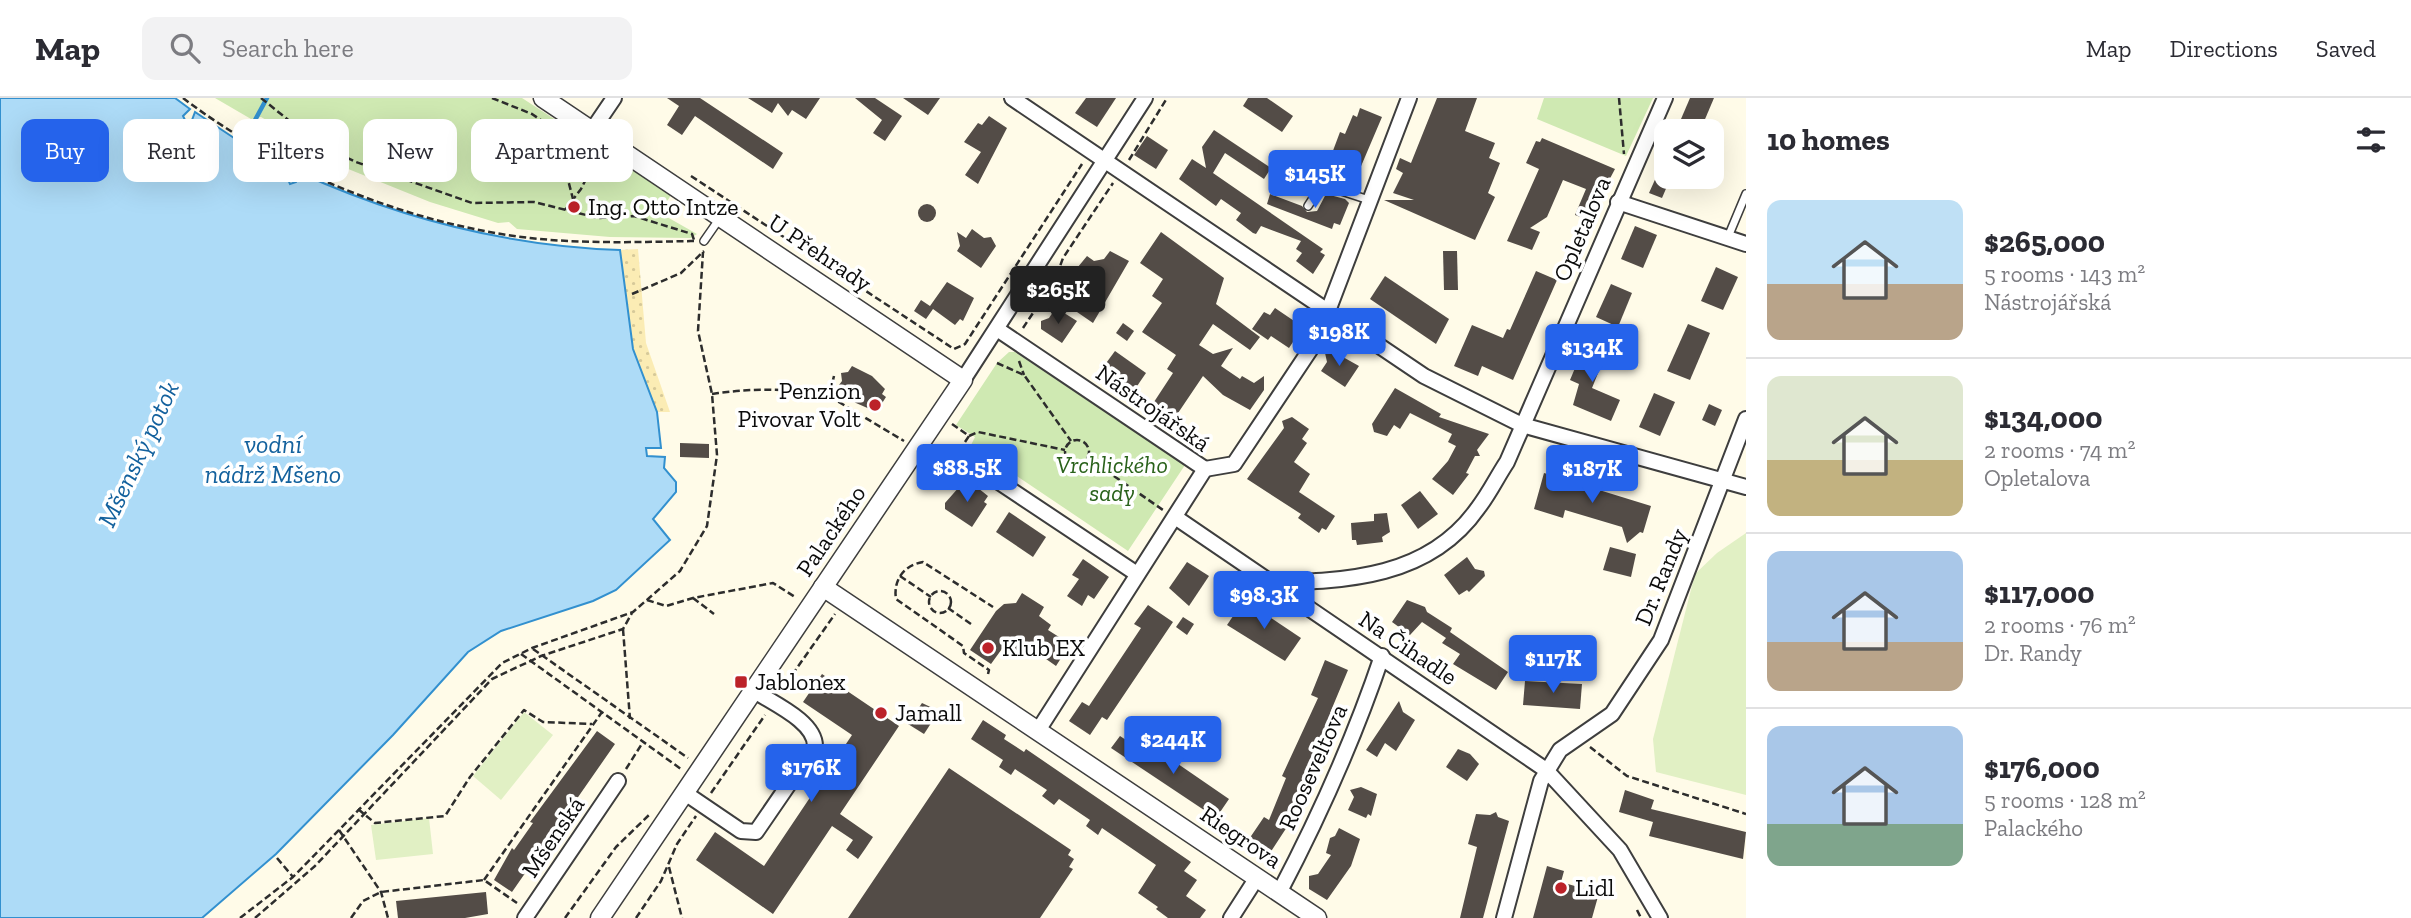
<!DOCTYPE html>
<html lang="en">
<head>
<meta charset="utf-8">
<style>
  :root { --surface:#fff; --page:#f2f2f3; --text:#2b2b33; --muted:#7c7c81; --line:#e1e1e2; --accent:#2563eb }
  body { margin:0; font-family:"Zilla Slab",serif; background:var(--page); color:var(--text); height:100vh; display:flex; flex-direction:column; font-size:26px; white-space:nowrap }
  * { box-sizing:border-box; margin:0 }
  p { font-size:23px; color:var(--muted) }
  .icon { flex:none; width:38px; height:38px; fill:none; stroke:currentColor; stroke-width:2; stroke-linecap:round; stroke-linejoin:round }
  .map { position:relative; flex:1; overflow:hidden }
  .details { display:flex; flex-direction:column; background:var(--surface); width:665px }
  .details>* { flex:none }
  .guide { position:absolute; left:21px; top:21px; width:665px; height:63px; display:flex; gap:14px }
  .buttons { position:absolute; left:1654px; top:21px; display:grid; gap:14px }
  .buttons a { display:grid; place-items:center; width:70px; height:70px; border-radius:14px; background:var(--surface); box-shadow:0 7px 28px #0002; font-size:35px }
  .price { position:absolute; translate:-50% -60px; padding:0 16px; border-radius:7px; background:var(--accent); color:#fff; font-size:23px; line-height:46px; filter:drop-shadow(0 2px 4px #0008) }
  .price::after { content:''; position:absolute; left:50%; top:42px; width:21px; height:16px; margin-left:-10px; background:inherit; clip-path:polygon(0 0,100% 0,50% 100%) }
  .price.current { background:#222; color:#fff }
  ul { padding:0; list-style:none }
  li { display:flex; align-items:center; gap:21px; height:175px; padding:0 21px }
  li+li { border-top:2px solid var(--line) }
  li span { display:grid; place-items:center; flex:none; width:196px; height:140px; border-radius:14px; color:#555 }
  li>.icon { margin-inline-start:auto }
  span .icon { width:84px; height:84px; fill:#fffc; stroke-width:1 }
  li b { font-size:30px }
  h2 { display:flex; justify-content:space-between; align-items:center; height:84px; padding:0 21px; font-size:30px }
  .chip { padding:0 24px; border-radius:14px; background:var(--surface); box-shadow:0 7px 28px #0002; font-size:24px; line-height:63px }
  .chip.current { background:var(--accent); color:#fff }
  header { display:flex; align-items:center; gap:42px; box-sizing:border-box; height:98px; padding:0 35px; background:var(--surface); border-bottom:2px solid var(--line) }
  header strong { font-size:33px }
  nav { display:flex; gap:38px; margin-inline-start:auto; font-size:24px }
  .search { width:490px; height:63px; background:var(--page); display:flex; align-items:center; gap:18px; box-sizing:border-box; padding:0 24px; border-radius:14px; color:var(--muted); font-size:26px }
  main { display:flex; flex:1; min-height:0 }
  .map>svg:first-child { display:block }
  .green { fill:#cfe9b2 }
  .sand { fill:url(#sand-dots) }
  .pitch { fill:#e1f0c4 }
  .water { fill:#addbf7; stroke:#3290cf; stroke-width:2 }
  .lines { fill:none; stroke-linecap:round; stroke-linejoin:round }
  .stream { stroke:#3290cf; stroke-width:4.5 }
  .building { fill:#534c47 }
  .service-casing { stroke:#3e3e3e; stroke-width:10 }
  .minor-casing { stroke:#3e3e3e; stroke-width:18 }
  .tertiary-casing { stroke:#3e3e3e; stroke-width:21 }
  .path { stroke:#2d2d2d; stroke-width:2.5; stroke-dasharray:7 3.5; stroke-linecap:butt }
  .service { stroke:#fff; stroke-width:7 }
  .minor { stroke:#fff; stroke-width:14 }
  .tertiary { stroke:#fff; stroke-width:18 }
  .poi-dot { fill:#bc2229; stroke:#fff; stroke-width:2.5 }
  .labels { text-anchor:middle; stroke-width:7; stroke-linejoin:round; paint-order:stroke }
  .poi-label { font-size:24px; fill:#0b0b0b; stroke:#fff; text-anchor:start }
  .street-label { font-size:24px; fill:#0b0b0b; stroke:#fff }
  .park-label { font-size:24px; font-style:italic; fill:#2a621b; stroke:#fff }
  .water-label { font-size:26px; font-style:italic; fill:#13619d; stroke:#fff }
</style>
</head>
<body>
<header>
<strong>Map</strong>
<div class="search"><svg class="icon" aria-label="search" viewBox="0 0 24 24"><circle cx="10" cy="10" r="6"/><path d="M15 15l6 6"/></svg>Search here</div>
<nav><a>Map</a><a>Directions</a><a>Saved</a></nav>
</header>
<main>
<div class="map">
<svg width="1746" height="820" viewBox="0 0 1746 820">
  <defs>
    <pattern id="sand-dots" width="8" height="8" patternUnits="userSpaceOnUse" patternTransform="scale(1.75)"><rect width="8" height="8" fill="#fbecb4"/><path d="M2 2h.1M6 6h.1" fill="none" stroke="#d6c999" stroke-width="1.8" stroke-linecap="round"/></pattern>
  </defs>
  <rect width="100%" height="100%" fill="#fffbe8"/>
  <!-- green -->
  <g class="green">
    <polygon points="215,0 522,0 671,97 660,115 697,136 691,140 610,139 517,131 509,124 498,125 430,104 316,58 317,52 300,42 297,47 284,41 282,31 261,19 251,21"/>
    <polygon points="1544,0 1653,0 1626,58 1537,21"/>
    <polygon points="1009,254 1015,254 1185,367 1128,453 971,347 975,339 956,327 997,265"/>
  </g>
  <!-- sand -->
  <polygon class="sand" points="638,151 646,245 670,314 657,314 633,251 620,152"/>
  <!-- pitch -->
  <g class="pitch">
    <polygon points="1746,435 1746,697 1656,674 1653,641 1695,476 1717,455"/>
    <polygon points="524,614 553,637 501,702 473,678"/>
    <polygon points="429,720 433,756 376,762 371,727"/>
  </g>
  <!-- water -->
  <path class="water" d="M 0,0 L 175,0 L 190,11 L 183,18 L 186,24 L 192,22 L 195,14 L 243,46 L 293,72 L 287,79 L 290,86 L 296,84 L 298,74 C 401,121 506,148 620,152 L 633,251 L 657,314 L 661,350 L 646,350 L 647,358 L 665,359 L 664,370 L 676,384 L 676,394 L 653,421 L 670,442 L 616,492 L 593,503 L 501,533 L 468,554 L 393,637 L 276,756 L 202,820 L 0,820 Z"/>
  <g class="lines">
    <!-- stream -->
    <polyline class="stream" points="241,48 267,0"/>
  </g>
  <!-- building -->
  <g class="building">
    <polygon points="667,0 700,0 783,55 773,71 695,18 682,37 667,27 679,8"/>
    <polygon points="748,0 820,0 806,21 792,12 788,18 778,5 772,15"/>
    <polygon points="855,0 875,0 902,18 885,43 873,35 882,22"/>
    <polygon points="903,0 940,0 928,17"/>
    <polygon points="1086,0 1116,0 1097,29 1075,15"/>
    <polygon points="1248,0 1267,0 1293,18 1282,34 1243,8"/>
    <polygon points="1437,0 1477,0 1465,33 1495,45 1489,60 1500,65 1488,95 1495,99 1475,142 1384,102 1414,102 1393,95 1403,75 1396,71 1400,60 1411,65"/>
    <polygon points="1690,0 1714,0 1700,33 1678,28"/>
    <polygon points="1360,10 1382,19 1356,80 1333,71 1337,60 1331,58 1340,34 1345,36 1353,17 1357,19"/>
    <polygon points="989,18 1007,30 978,86 965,77 981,54 964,44 978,25 982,27"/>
    <polygon points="1214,32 1271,70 1264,81 1225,55 1213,75 1323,151 1320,154 1325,157 1313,176 1296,163 1302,155 1296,151 1301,143 1261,128 1256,136 1253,135 1236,122 1241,115 1221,101 1216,108 1179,81 1192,61 1206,70 1202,49"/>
    <polygon points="1147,38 1168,52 1156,71 1134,57"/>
    <polygon points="1542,40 1615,71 1588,122 1575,117 1586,91 1563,82 1547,119 1530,130 1540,134 1532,152 1507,143 1539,71 1526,65 1536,43 1540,44"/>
    <polygon points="1666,57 1666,79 1671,79 1662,100 1649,95"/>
    <polygon points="1285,60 1298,65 1292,83 1279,78"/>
    <polygon points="1270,96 1302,108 1307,114 1317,113 1326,96 1345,101 1349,105 1340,127 1334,125 1332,131 1267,106"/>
    <circle cx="927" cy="115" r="9"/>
    <polygon points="1635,128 1657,137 1643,170 1621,161"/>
    <polygon points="972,131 984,140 991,139 996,148 981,170 957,153 960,148 957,134 966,140"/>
    <polygon points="1161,134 1224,180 1216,206 1260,239 1250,252 1213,226 1199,247 1213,256 1233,250 1221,268 1240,281 1242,278 1254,285 1264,278 1264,292 1250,312 1223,297 1203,278 1174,321 1152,307 1173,275 1167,271 1176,257 1142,234 1162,205 1152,198 1163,181 1140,165"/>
    <polygon points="1110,153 1129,163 1093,225 1077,214 1094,188 1073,175 1087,158 1094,163 1104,161"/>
    <polygon points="1443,153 1457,153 1458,192 1444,192"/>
    <polygon points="1716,169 1738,179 1723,212 1701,203"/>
    <polygon points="1536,173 1557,182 1513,282 1482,268 1478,278 1454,268 1472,227 1503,240 1507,231 1510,232"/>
    <polygon points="1385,178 1449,221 1436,246 1370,201"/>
    <polygon points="947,184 974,200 963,223 960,221 955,227 933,211 926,221 914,213 921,202 930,208"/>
    <polygon points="1611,186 1632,195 1618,229 1596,219"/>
    <polygon points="1275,210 1303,229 1289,250 1271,238 1268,242 1252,231 1264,214 1270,217"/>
    <polygon points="1061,213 1077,223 1062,245 1041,231 1041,223 1049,220 1053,214 1058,217"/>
    <polygon points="1123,225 1134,233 1127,243 1116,235"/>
    <polygon points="1688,226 1710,235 1690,282 1667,273"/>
    <polygon points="1586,244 1607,253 1592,290 1620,302 1611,323 1573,307 1579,286 1570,282"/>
    <polygon points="1115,253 1146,275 1133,294 1101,272"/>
    <polygon points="1334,254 1359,268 1345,289 1321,273 1327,264 1325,255"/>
    <polygon points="852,268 872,278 885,291 882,296 886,299 879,310 875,307 872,312 856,305 836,291 842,283 841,275 848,274"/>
    <polygon points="1395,290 1441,316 1439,319 1489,336 1477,352 1480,358 1475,358 1466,375 1469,376 1453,397 1432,381 1448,363 1456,348 1448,344 1452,336 1410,315 1400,331 1394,327 1387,338 1374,334 1372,326"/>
    <polygon points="1654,295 1675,304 1660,338 1639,329"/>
    <polygon points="1709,306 1722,312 1715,328 1702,322"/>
    <polygon points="1292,319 1309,331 1302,341 1307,345 1294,364 1310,376 1299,394 1335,418 1326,432 1322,430 1319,435 1298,420 1301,416 1247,381 1284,330 1282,323"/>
    <polygon points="680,345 709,346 709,360 680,359"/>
    <polygon points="1544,375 1651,408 1643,435 1640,434 1627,445 1622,429 1565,412 1563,420 1534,411"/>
    <polygon points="973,386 988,398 984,404 987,406 972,429 945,411 945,405 960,388"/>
    <polygon points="1420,393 1438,416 1418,431 1401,407"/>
    <polygon points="1009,414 1046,439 1033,459 996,434"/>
    <polygon points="1387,415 1390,434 1382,439 1383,444 1357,447 1356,442 1352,442 1351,425 1374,423 1374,416"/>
    <polygon points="1610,449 1636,456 1631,479 1603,472"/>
    <polygon points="1467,459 1475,471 1484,473 1485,478 1469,494 1467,492 1459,497 1444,477"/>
    <polygon points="1083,461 1109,479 1094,501 1088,497 1082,508 1067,498 1079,481 1072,477"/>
    <polygon points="1187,464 1209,478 1189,508 1169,490"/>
    <polygon points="1022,495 1044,509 1039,518 1051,527 1048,532 1070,546 1056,568 1029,549 1024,556 1004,548 991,566 970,552 996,513 1004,506 1016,505"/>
    <polygon points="1244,502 1301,540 1285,563 1227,527"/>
    <polygon points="1407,502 1425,509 1427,514 1452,530 1450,534 1508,574 1496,592 1453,566 1460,556 1442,545 1446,540 1422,524 1410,537 1392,524"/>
    <polygon points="1148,507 1173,524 1107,622 1102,619 1090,637 1069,623 1082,604 1089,608 1141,530 1134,526"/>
    <polygon points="1183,519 1194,526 1187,537 1176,529"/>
    <polygon points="1325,562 1348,572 1330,615 1338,619 1337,622 1326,647 1321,645 1304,685 1309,687 1300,709 1268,758 1247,744 1264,719 1269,722 1286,680 1282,678 1318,600 1311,597"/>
    <polygon points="822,576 899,628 840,716 873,739 865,751 858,761 846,752 853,742 832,728 773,816 696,762 715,734 764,768 852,637 803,604"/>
    <polygon points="1525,583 1582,586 1580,611 1523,607"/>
    <polygon points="1399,603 1403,614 1415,622 1396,653 1385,645 1377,659 1366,652"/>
    <polygon points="922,605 939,613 924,636 908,626"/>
    <polygon points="983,622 1006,637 1004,641 1024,654 1026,651 1191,764 1184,773 1197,782 1186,798 1206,812 1200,820 1168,820 1156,811 1158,809 1138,795 1156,767 1102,730 1098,737 1086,728 1090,722 1059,701 1054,707 1042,698 1047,692 1015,671 1011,677 999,669 1003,662 971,641"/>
    <polygon points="597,633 615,646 512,794 494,782 512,750 514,752 533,725 530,724"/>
    <polygon points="1120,638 1144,654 1149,646 1229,701 1216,720 1111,650"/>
    <polygon points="1458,651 1470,656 1479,666 1467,683 1446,669"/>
    <polygon points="949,670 1071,752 1068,757 1074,761 1069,769 1073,771 1040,820 848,820"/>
    <polygon points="1361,689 1377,696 1371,718 1368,716 1366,720 1348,712 1354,699 1350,692"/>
    <polygon points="1625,692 1654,702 1651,711 1746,734 1743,761 1649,738 1653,724 1619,714"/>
    <polygon points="1496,714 1498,719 1509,723 1483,820 1460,820 1477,749 1468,746 1476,716 1490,717"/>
    <polygon points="1339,730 1360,741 1351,768 1327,802 1309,791 1309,778 1318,776 1331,757 1326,755 1330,740 1335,738"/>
    <polygon points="1547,768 1564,773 1561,784 1599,795 1592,820 1533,820"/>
    <polygon points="486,794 488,816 465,820 398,820 396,803"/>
  </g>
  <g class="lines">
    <!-- service casing -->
    <g class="service-casing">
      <g id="service">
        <polyline points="1308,108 1317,94 1326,88 1369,102"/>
        <polyline points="1728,139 1746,96"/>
        <polyline points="704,143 720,120"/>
      </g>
    </g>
    <!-- minor casing -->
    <g class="minor-casing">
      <g id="minor">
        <polyline points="1012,0 1424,278 1522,327 1746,389"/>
        <polyline points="593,31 614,0"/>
        <polyline points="1618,104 1746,146"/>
        <polyline points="997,231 1205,371"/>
        <polyline points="963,282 1145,0"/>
        <polyline points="957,356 1137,476"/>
        <polyline points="1205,371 1234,366 1326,228 1328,213 1409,0"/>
        <polyline points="1175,419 1546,672 1620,752 1660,820"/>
        <path d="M 1269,485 C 1347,483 1429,480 1478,410 C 1489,396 1497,379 1507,364 L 1665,0"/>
        <polyline points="1039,631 1205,371"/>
        <path d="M 685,695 L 741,733 L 756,734 L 815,648 C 815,623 772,605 753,592"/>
        <path d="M 1279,795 C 1320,717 1354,641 1382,558"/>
        <polyline points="525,820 618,683"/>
        <polyline points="1231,820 1256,781"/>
        <polyline points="1504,820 1541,683 1560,652 1612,616 1661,542 1746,321"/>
      </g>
    </g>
    <!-- tertiary casing -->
    <g class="tertiary-casing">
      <g id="tertiary">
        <polyline points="543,0 963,282 600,820"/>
        <polyline points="823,489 1317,820"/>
      </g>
    </g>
    <!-- path -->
    <g class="path">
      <path d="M 183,0 C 280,74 409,126 530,140 C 585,146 640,144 695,143"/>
      <polyline points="261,0 317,45 356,64 472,105 534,104 598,120 634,118 692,136 694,142"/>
      <polyline points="492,0 532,16 555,32 573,101"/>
      <polyline points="1619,0 1624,56"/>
      <polyline points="1129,62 1167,0"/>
      <polyline points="691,78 954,251 965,246 1082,66"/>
      <polyline points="565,112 581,91 599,55"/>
      <polyline points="632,196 681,175 704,153"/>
      <polyline points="1023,230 1055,182 1063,160 1113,85"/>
      <polyline points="1019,263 1024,277"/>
      <polyline points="997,265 1024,277 1071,343"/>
      <polyline points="834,278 829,298 904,343"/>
      <path d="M 712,296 C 751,290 791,290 829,298"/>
      <polyline points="952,326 969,338 965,344"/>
      <polyline points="969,338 978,334 1065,352"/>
      <circle cx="1077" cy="354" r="12"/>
      <polyline points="1088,360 1163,412"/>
      <polyline points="900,478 931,499"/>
      <circle cx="940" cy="504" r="11"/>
      <polyline points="693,500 714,516"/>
      <polyline points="647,502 666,508 693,500 773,485 795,499"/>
      <polyline points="948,510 971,526"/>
      <polyline points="623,531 630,621"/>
      <polyline points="533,551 688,660"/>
      <polyline points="521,556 681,671"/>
      <path d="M 988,576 L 989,572 L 964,555 L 963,548 L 896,501 C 893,482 904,467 923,464 L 993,509"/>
      <polyline points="780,594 835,516"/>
      <polyline points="1590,649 1627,678 1746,716"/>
      <polyline points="626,671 643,644"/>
      <polyline points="711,695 765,617"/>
      <polyline points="358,711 375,725 445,718 470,679 524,612 543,624 592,626"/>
      <polyline points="339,732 381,794 388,820"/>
      <polyline points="277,760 293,779"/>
      <polyline points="669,769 682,820"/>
      <polyline points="484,782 602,614"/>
      <polyline points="1637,812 1641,820"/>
      <polyline points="240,820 293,779 502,565 532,550 633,514 680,473 707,428 717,357 712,296 698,233 703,154"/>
      <polyline points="255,820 315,768 492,581 541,558 623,531 632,515"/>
      <polyline points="351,820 363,803 381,794 484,782 517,805"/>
      <polyline points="565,820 616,749 649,717"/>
      <polyline points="636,820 661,783 677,746 696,718"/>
    </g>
    <!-- service -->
    <use href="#service" class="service"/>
    <!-- minor -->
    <use href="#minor" class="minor"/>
    <!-- tertiary -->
    <use href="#tertiary" class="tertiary"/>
  </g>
  <!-- markers -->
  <g class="poi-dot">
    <circle cx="574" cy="109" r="7"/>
    <circle cx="875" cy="307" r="7"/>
    <circle cx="988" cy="550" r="7"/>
    <rect x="734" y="577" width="14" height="14" rx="3.5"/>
    <circle cx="881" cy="615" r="7"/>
    <circle cx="1561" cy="790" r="7"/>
  </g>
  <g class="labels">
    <!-- poi labels -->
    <g class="poi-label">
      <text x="588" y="117">Ing. Otto Intze</text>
      <text x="861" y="301" text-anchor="end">Penzion<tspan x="861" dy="28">Pivovar Volt</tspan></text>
      <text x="1002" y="558">Klub EX</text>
      <text x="755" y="592">Jablonex</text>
      <text x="895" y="623">Jamall</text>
      <text x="1575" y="798">Lidl</text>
    </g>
    <!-- street labels -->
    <g class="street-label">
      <text transform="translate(1582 131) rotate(-67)" y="8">Opletalova</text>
      <text transform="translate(820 155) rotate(34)" y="8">U Přehrady</text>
      <text transform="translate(1153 310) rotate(35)" y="8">Nástrojářská</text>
      <text transform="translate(831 433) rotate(-56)" y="8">Palackého</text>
      <text transform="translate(1661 479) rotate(-68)" y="8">Dr. Randy</text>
      <text transform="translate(1408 550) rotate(34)" y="8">Na Čihadle</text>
      <text transform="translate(1313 669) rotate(-66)" y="8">Rooseveltova</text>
      <text transform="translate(553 739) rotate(-56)" y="8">Mšenská</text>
      <text transform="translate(1241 739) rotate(34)" y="8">Riegrova</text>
    </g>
    <!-- park labels -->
    <g class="park-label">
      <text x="1112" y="375">Vrchlického<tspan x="1112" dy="28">sady</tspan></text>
    </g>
    <!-- water labels -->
    <g class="water-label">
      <text x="273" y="355">vodní<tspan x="273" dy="30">nádrž Mšeno</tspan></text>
      <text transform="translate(138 356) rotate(-65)" y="9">Mšenský potok</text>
    </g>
  </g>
</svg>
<div class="buttons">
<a><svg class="icon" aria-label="layers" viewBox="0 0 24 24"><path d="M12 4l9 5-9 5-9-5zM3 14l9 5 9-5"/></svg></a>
</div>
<b class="price" style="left:1315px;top:112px">$145K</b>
<b class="price current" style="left:1058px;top:228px">$265K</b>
<b class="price" style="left:1339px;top:270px">$198K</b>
<b class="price" style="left:1592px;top:286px">$134K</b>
<b class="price" style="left:967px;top:406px">$88.5K</b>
<b class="price" style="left:1592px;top:407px">$187K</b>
<b class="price" style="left:1264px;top:533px">$98.3K</b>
<b class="price" style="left:1553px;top:597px">$117K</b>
<b class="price" style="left:1173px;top:678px">$244K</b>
<b class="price" style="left:811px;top:706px">$176K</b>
<div class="guide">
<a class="chip current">Buy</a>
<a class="chip">Rent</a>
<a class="chip">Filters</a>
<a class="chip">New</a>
<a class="chip">Apartment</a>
</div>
</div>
<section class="details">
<h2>10 homes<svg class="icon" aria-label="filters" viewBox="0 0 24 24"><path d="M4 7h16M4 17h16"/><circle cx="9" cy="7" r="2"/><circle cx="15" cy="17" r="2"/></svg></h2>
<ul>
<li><span style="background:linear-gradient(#bfe0f5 60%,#b9a48a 0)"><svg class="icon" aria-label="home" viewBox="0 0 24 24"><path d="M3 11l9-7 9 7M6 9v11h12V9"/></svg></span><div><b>$265,000</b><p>5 rooms · 143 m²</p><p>Nástrojářská</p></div></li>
<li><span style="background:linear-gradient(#dfe7d0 60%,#c2b280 0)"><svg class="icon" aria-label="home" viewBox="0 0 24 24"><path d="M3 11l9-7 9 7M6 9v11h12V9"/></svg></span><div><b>$134,000</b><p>2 rooms · 74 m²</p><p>Opletalova</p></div></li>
<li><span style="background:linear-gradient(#a9c7e8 65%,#b9a48a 0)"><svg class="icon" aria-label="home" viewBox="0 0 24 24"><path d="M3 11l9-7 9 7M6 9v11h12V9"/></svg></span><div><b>$117,000</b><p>2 rooms · 76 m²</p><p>Dr. Randy</p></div></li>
<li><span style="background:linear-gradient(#a9c7e8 70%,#7fa58c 0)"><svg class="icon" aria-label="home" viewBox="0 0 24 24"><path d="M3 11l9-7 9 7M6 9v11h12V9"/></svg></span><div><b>$176,000</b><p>5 rooms · 128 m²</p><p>Palackého</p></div></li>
</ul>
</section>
</main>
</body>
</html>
